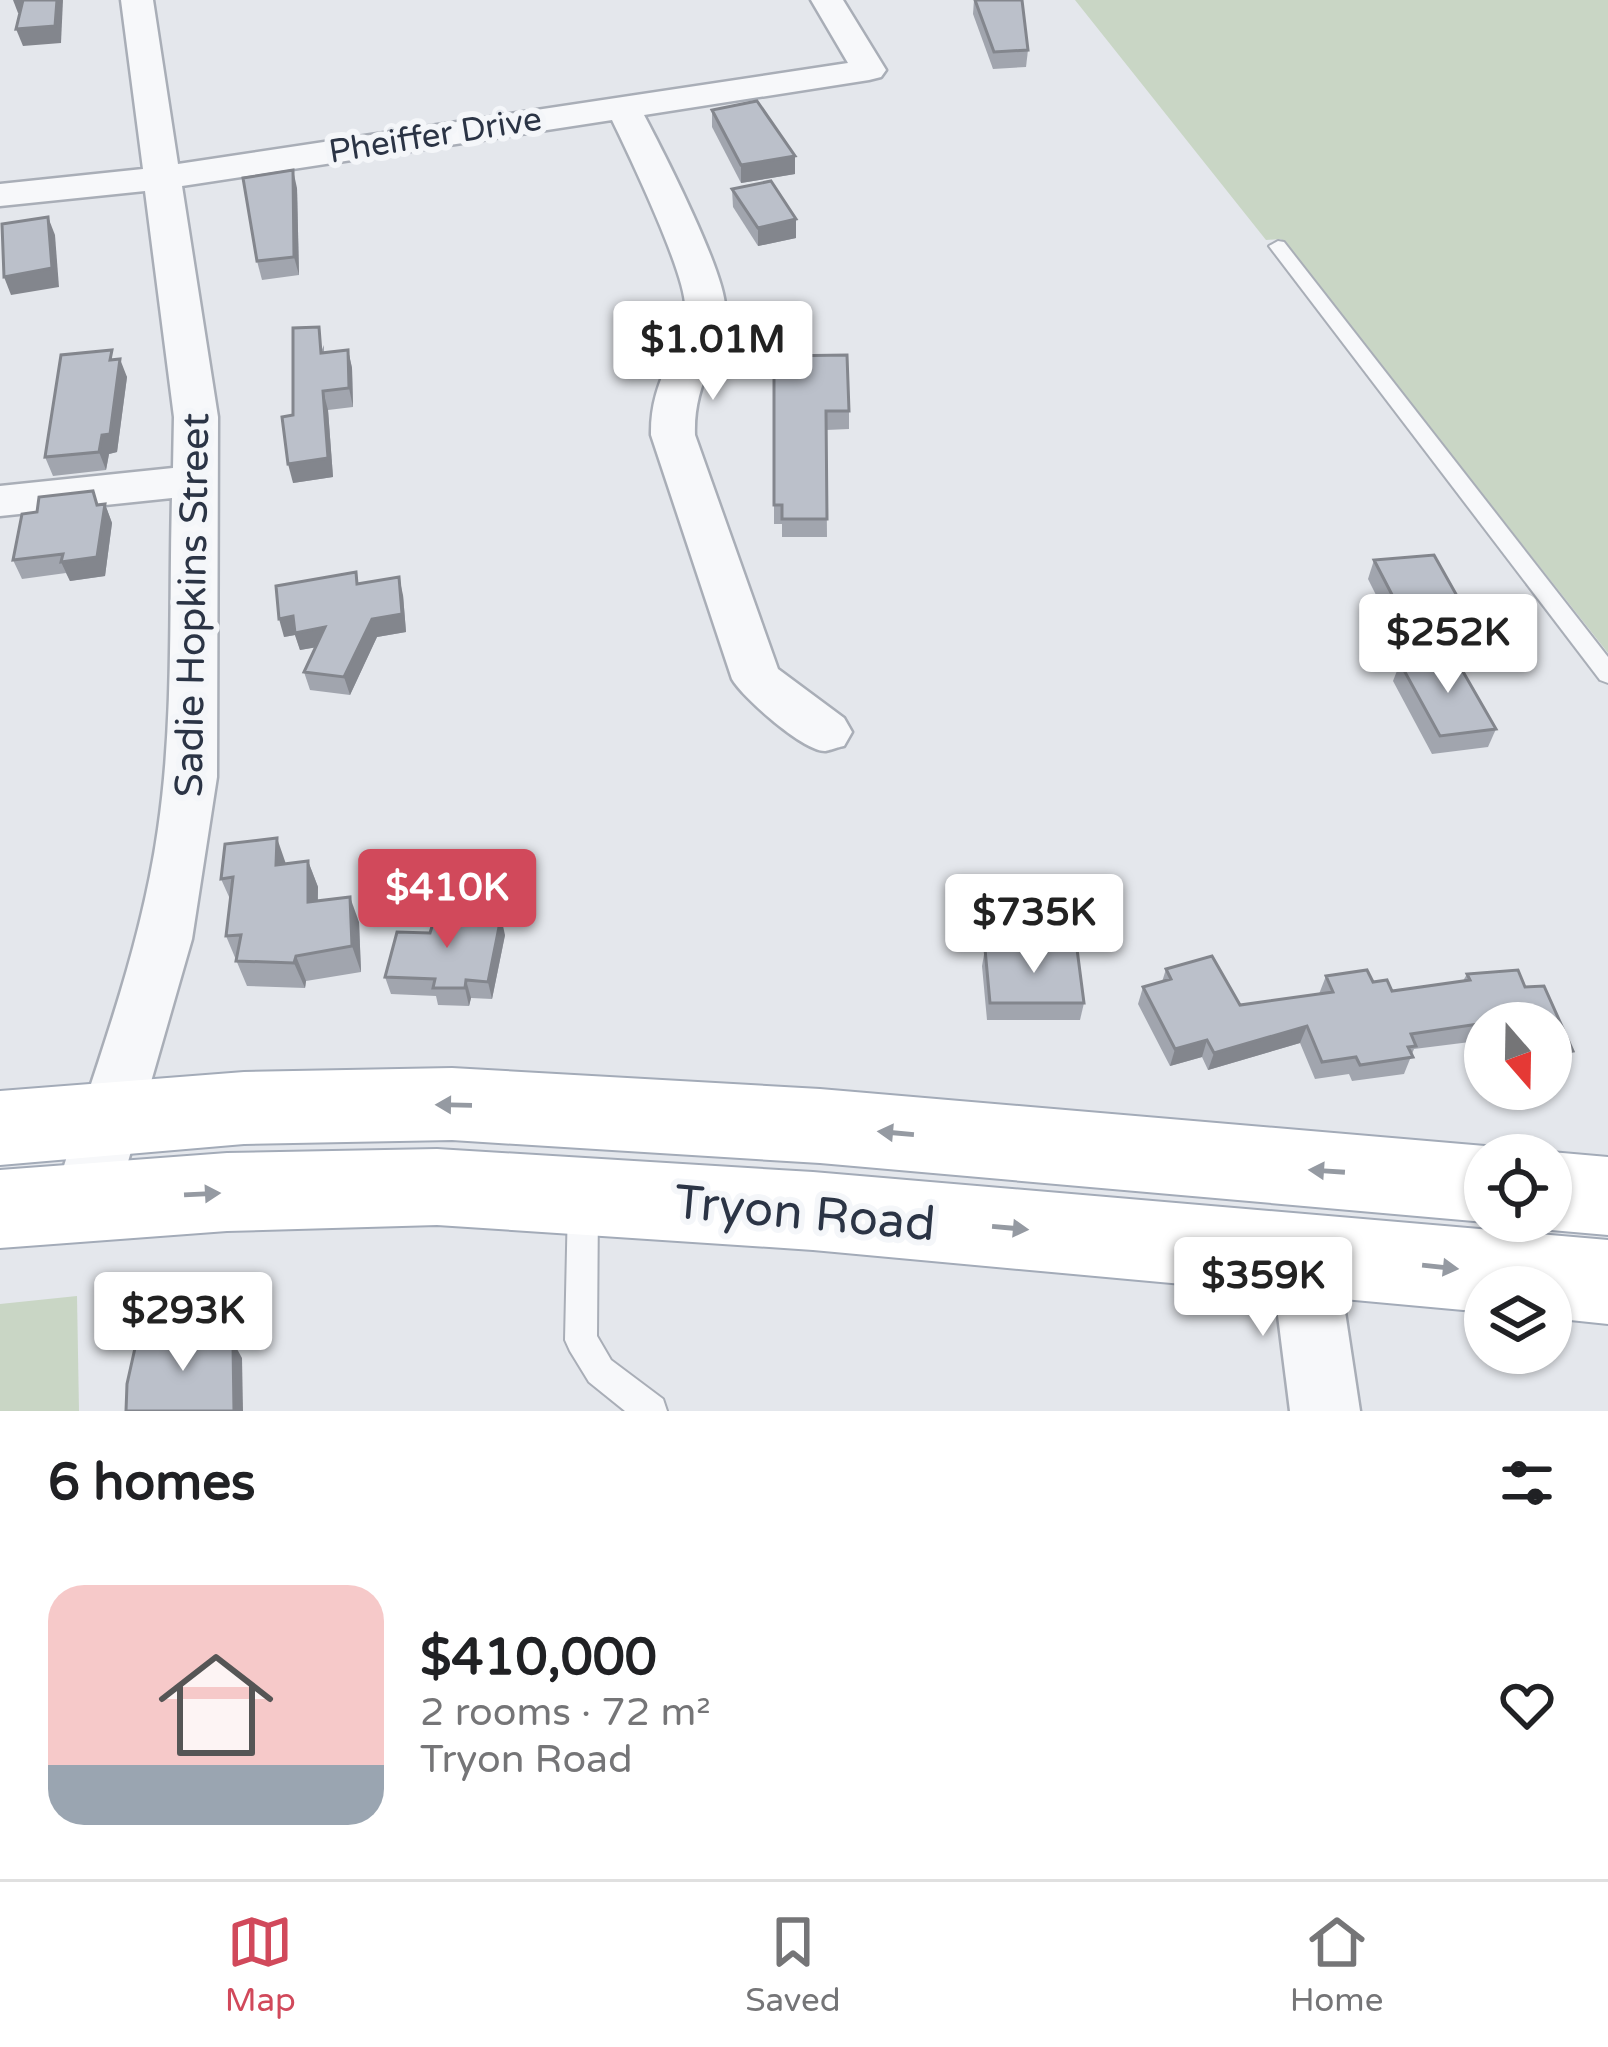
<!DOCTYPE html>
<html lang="en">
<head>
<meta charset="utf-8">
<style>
  :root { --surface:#fff; --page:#f2f2f2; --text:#202124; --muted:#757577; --line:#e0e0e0; --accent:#d1495b }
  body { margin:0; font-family:"Varela Round",sans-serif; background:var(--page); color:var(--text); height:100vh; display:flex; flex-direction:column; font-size:45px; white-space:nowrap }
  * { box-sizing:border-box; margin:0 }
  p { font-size:39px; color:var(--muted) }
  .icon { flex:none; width:66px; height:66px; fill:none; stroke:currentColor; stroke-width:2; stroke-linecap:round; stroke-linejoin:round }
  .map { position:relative; height:1411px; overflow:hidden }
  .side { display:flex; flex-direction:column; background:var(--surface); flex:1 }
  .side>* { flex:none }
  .needle { width:78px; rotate:160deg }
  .fabs { position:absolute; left:1464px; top:1002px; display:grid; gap:24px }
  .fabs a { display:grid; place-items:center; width:108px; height:108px; border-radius:50%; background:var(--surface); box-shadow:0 3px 9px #0004; font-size:60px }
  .price { position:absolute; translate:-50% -102px; padding:0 27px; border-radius:12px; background:#fff; color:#222; font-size:39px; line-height:78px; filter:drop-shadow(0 3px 6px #0008) }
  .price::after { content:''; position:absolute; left:50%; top:72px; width:36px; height:27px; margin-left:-18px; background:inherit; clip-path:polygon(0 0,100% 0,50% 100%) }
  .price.on { background:var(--accent); color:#fff }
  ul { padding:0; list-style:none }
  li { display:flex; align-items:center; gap:36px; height:300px; padding:0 48px }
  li+li { border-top:3px solid var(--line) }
  li span { display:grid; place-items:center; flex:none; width:336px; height:240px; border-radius:36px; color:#555 }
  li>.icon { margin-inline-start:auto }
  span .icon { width:144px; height:144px; fill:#fffc; stroke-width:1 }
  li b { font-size:51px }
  h2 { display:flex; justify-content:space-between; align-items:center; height:144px; padding:0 48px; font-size:51px }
  .tabs { display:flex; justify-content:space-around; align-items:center; height:168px; border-top:3px solid var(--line); background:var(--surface); font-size:33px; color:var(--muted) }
  .tabs a { display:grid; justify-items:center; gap:6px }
  .tabs .on { color:var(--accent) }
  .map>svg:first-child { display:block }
  .green { fill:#c9d6c5 }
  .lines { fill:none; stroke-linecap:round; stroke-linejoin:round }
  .lane-casing { stroke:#a9aeb7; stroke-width:4 }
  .street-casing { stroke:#a9aeb7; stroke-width:5 }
  .primary-casing { stroke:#a3abb8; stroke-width:4 }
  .lane { fill:#f7f8fa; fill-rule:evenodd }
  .street { fill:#f7f8fa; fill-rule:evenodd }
  .primary { fill:#fff; fill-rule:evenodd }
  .wall { fill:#a1a5ae }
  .shaded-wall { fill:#83868d }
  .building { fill:#bbc0ca; stroke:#83868d; stroke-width:3 }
  .oneway { fill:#959aa2 }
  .labels { text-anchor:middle; stroke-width:12; stroke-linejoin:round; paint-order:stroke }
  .far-street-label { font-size:33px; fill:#2b3445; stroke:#f4f6f9 }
  .street-label { font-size:39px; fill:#2b3445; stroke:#f4f6f9 }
  .near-street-label { font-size:48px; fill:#2b3445; stroke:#f4f6f9 }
</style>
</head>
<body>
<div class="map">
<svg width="1608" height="1411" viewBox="0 0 1608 1411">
  <rect width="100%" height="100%" fill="#e4e7ec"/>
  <!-- green -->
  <g class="green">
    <polygon points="1075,0 1608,0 1608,653 1281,239 1266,240"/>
    <polygon points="77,1296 79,1411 0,1411 0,1304"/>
  </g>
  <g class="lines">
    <!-- lane casing -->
    <g class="lane-casing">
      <g id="lane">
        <polygon points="1278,241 1284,242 1608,657 1608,683 1600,680 1272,250 1269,246"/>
        <polygon points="583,1189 594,1193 598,1203 597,1336 611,1360 663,1399 667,1411 625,1411 589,1382 570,1351 565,1340 568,1203 572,1193"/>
      </g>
    </g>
    <!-- street casing -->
    <g class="street-casing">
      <g id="street">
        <path d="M 121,0 L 153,0 L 178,164 L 848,63 L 811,0 L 843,0 L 886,70 L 881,77 L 869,80 L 644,115 C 662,149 729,279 725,311 C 721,356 693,382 695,435 L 778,669 L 844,718 L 852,732 L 844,746 C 842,746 827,751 825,751 C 803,751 742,697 732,679 L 651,435 C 650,379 679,356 685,310 C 689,280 628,153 612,120 L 182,186 L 218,417 L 217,777 L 192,939 L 117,1200 L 108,1221 L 85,1230 L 62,1221 L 53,1200 C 91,1078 140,956 158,829 C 174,720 169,608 172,498 L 0,516 L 0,486 L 173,468 L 174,417 L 145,191 L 0,206 L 0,184 L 143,169 Z"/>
        <polygon points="1303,1221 1326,1230 1336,1252 1360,1411 1290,1411 1270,1252 1280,1230"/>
      </g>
    </g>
    <!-- primary casing -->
    <g class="primary-casing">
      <g id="primary">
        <polygon points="452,1068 820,1089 1485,1146 1509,1155 1485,1155 1485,1222 820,1163 452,1140 244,1144 0,1165 0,1091 244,1072"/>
        <polygon points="437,1149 813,1172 1608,1240 1608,1324 1551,1318 1551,1287 1485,1287 1485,1312 813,1250 437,1225 227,1231 0,1248 0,1170 227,1153"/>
        <polygon points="1551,1152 1608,1157 1608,1235 1551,1230 1529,1221 1551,1221 1551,1155 1544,1155"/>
      </g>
    </g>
    <!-- lane -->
    <use href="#lane" class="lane"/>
    <!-- street -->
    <use href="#street" class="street"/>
    <!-- primary -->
    <use href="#primary" class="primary"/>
  </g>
  <!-- wall -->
  <g class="wall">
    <polygon points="974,0 1022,0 1028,50 1026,67 993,69 973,14"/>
    <polygon points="712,110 795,156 795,174 741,183 712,127"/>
    <polygon points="297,188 299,275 262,280 257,261"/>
    <polygon points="732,189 796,238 758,246 733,207"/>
    <polygon points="324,345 324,352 348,350 352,368 353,407 328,410 333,477 293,483 293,415"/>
    <polygon points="115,359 127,377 117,452 109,454 106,470 53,476 45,457"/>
    <polygon points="774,368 849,411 849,429 826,430 827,537 782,537 782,524 774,524"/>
    <polygon points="105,504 112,523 105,576 70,581 66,573 22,579 13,560 98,505"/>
    <polygon points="1374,560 1461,603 1454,621 1394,631 1368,579"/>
    <polygon points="359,584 403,595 406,632 377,637 350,695 310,690 304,672 316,647 300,650 295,635 284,637"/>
    <polygon points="1400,663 1496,729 1488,747 1432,754 1393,681"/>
    <polygon points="308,861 318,887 318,901 359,922 361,972 306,981 305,988 247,986 226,936 230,899 221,879 286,864"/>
    <polygon points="505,935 492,999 471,998 469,1006 438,1005 436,996 391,994 385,977"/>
    <polygon points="985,949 1084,1003 1080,1020 987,1020 982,966"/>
    <polygon points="1166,969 1240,1005 1319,994 1326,976 1373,982 1392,991 1463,981 1467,974 1525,987 1573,1051 1551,1083 1551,1023 1485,1023 1485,1058 1478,1041 1414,1049 1404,1074 1352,1081 1349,1074 1315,1079 1300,1043 1208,1070 1202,1057 1170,1066 1138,1004 1143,987 1162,982"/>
  </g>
  <!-- shaded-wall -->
  <g class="shaded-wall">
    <polygon points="13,0 26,0 30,12 18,13"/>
    <polygon points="57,0 63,0 61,43 23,46 16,29"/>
    <polygon points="795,156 795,174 741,183 741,165"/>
    <polygon points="293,170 297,188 299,275 294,257"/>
    <polygon points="48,217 55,235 59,287 11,295 4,277"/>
    <polygon points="796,219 796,238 758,246 758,228"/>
    <polygon points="348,350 352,368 353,407 349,388"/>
    <polygon points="120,359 127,377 117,452 109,454 106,470 99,452"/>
    <polygon points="323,391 328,410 333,477 293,483 288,464"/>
    <polygon points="93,491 100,510 105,504 112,523 105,576 70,581 61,562"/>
    <polygon points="399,577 403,595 406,632 377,637 350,695 344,677 372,619"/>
    <polygon points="1461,603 1454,621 1394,631 1401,612"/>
    <polygon points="293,616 325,627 330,645 300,650 295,635 284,637 279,619"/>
    <polygon points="277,838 286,864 276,865"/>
    <polygon points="308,861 318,887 317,928 308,902"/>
    <polygon points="350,897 359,922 361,972 352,946"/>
    <polygon points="501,917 505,935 492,999 488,982"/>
    <polygon points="296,956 306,981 305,988 294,963"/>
    <polygon points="466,980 471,998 469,1006 465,988"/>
    <polygon points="1307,1026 1300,1043 1208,1070 1214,1053"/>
    <polygon points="1207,1040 1202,1057 1170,1066 1175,1049"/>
    <polygon points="226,1329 242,1358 243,1411 234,1411 226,1345"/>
  </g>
  <!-- building -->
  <g class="building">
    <polygon points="23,0 57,0 55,26 16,29"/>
    <polygon points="975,0 1022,0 1028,50 994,52"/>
    <polygon points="757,101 795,156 741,165 712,110"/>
    <polygon points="293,170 294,257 257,261 243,178"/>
    <polygon points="771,181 796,219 758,228 732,189"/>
    <polygon points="48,217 52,268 4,277 2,224"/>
    <polygon points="319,327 321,353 348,350 349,388 323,391 328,458 288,464 282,417 293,415 293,328"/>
    <polygon points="112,350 110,360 120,359 110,434 102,435 99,452 45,457 61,355"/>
    <polygon points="847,355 849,411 826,411 827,519 782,519 782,505 774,505 774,368 779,368 779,356"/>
    <polygon points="93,491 97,505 105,504 97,557 61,562 63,554 13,560 22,514 37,512 39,497"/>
    <polygon points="1434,555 1461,603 1401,612 1374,560"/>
    <polygon points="356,572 357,584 399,577 402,614 372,619 344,677 304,672 325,627 295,633 293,616 279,619 276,586"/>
    <polygon points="1454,656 1496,729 1440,736 1400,663"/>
    <polygon points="277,838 276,865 308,861 308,902 350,897 352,946 296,956 294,963 236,961 241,935 226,936 233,877 221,879 225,844"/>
    <polygon points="436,914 501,917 488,982 466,980 465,988 433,988 435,979 385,977 397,932 430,933"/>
    <polygon points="985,949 1077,949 1084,1003 990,1003"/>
    <polygon points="1212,956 1240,1005 1333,992 1326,976 1367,970 1373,982 1387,980 1392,991 1470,980 1467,974 1518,970 1525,987 1544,986 1573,1051 1559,1053 1563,1066 1551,1067 1551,1023 1485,1023 1411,1034 1416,1046 1408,1047 1413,1057 1360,1065 1356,1057 1322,1062 1307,1026 1214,1053 1207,1040 1175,1049 1143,987 1171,979 1166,969"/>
    <polygon points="226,1329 226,1345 233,1344 234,1411 126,1411 127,1384 135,1348 162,1342 163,1336"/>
  </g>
  <!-- one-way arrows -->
  <defs><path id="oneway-solid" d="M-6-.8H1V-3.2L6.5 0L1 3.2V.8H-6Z" transform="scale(3)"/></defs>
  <g class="oneway">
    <use href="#oneway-solid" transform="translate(454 1105) rotate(-179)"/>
    <use href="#oneway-solid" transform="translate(896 1133) rotate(-175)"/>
    <use href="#oneway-solid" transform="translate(1327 1171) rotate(-176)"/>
    <use href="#oneway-solid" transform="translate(202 1194) rotate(-3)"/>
    <use href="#oneway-solid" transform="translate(1010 1228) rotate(5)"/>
    <use href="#oneway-solid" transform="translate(1440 1267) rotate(6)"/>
  </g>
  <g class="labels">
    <!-- far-street labels -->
    <g class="far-street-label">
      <text transform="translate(435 134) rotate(-9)" y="12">Pheiffer Drive</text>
    </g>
    <!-- street labels -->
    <g class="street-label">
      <text transform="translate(191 605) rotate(-89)" y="14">Sadie Hopkins Street</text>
    </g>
    <!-- near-street labels -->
    <g class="near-street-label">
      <text transform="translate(805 1212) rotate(5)" y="17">Tryon Road</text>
    </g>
  </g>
</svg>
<div class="fabs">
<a><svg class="needle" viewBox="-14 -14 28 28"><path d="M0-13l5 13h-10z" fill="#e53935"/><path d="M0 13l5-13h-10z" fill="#757577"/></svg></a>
<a><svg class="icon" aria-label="locate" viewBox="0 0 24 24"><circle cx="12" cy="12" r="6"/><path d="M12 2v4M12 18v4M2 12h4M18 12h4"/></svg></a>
<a><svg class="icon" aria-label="layers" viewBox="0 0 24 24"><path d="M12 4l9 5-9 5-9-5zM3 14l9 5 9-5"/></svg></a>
</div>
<b class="price" style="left:713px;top:403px">$1.01M</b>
<b class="price" style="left:1448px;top:696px">$252K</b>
<b class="price on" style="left:447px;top:951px">$410K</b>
<b class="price" style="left:1034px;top:976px">$735K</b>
<b class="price" style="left:1263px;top:1339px">$359K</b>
<b class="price" style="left:183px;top:1374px">$293K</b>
</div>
<section class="side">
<h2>6 homes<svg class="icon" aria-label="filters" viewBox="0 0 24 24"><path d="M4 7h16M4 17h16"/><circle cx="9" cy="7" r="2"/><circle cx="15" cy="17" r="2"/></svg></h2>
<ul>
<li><span style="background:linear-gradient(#f6c9c9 75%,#9aa5b1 0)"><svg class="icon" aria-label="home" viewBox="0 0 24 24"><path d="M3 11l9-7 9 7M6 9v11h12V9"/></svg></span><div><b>$410,000</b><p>2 rooms · 72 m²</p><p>Tryon Road</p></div><svg class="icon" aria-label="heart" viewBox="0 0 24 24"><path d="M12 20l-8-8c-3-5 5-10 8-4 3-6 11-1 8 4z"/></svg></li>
</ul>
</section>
<nav class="tabs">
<a class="on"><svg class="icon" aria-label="map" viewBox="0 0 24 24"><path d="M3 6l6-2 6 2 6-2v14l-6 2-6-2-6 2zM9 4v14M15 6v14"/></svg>Map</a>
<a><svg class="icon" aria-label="saved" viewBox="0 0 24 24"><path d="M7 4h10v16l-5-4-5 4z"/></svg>Saved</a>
<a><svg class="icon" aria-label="home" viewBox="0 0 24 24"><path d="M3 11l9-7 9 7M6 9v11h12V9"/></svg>Home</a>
</nav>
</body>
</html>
